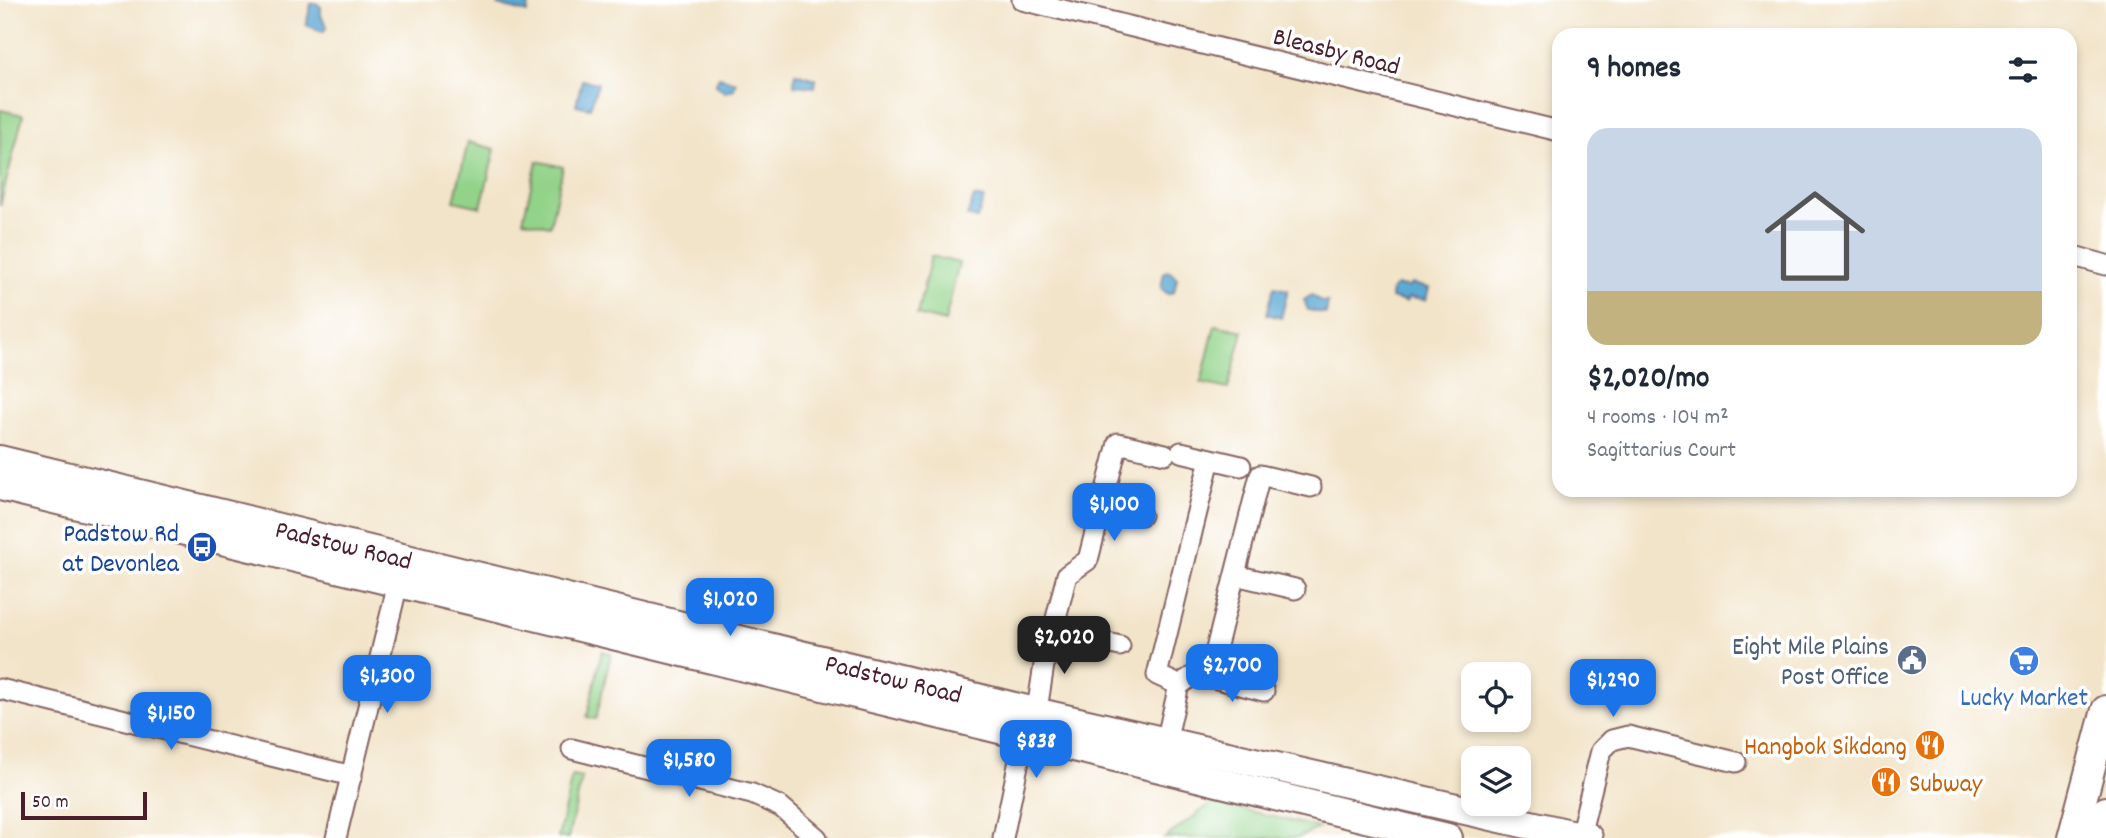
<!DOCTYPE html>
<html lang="en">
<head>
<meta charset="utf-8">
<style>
  :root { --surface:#fff; --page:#f6f6f7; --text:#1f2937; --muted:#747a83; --line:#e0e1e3; --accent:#1a73e8 }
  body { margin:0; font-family:Dekko,sans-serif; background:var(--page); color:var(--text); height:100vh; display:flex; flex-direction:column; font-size:26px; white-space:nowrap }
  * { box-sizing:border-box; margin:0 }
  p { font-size:23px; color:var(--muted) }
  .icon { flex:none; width:38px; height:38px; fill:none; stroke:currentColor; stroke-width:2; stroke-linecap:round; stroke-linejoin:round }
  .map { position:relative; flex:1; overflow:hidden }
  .details { position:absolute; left:1552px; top:28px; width:525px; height:469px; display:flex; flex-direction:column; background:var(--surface); border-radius:21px; box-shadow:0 4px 10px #0003 }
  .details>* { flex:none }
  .fabs { position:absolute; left:1461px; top:662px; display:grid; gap:14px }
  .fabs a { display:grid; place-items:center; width:70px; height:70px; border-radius:14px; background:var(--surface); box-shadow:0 4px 10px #0003; font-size:35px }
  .scale { position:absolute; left:21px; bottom:18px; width:126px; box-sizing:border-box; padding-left:7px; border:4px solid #4a1f2b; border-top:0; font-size:19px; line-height:24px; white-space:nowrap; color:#4a1f2b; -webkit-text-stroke:5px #fff; paint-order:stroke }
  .price { position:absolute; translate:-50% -60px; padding:0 16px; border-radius:14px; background:var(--accent); color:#fff; font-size:23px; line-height:46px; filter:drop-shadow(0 2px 4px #0008) }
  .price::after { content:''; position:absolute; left:50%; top:42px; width:21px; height:16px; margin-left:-10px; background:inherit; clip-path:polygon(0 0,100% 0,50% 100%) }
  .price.on { background:#222; color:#fff }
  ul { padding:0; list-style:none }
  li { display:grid; align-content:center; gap:14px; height:371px; padding:0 35px }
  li+li { border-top:2px solid var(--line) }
  li span { display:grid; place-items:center; height:217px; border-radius:21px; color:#555 }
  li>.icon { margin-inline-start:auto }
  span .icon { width:126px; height:126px; fill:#fffc; stroke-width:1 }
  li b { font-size:30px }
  h2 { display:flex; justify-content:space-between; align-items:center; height:84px; padding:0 35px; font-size:30px }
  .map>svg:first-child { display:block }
  .green { fill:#92d389; stroke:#6e795a; stroke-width:2 }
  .water { fill:#5ba9d4; stroke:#526480; stroke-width:2 }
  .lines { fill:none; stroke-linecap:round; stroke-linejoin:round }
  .street-casing { stroke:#856462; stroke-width:23 }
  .secondary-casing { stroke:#856462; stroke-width:32 }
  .street { stroke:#fff; stroke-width:19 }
  .secondary { stroke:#fff; stroke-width:28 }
  .labels { text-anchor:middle; stroke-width:7; stroke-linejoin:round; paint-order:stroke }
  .street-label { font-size:26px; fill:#4a1f2b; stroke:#fff }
  .transit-label { font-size:26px; fill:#164399; stroke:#fff; text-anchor:end }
  .service-label { font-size:26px; fill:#4e5e75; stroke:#fff; text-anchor:end }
  .shop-label { font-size:26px; fill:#366cbe; stroke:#fff }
  .food-label { font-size:26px; fill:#c56008; stroke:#fff; text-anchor:end }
</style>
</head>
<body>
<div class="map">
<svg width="2106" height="838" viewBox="0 0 2106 838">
  <rect width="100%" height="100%" fill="#fff"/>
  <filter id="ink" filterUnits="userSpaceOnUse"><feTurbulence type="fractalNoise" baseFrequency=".0143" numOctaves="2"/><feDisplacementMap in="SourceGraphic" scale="14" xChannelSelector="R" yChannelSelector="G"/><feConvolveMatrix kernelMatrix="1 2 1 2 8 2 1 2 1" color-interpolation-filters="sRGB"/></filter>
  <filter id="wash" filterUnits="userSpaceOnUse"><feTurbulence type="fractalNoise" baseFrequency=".00686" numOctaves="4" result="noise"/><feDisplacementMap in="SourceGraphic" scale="28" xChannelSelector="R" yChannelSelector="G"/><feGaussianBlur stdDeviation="1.57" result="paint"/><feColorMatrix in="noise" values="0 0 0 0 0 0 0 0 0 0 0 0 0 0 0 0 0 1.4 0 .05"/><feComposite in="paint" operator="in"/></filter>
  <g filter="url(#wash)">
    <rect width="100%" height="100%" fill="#f2e4c9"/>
    <!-- green -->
    <g class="green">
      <polygon points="0,110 23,115 0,206"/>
      <polygon points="468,142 495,149 481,207 454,201"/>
      <polygon points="537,161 563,167 550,226 523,220"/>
      <polygon points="931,256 959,263 945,322 917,315"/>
      <polygon points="1215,325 1243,331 1228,389 1201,383"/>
      <polygon points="602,651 611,654 596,719 587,717"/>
      <polygon points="572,776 582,778 568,838 558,838"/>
      <polygon points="1213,802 1319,828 1298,838 1165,838"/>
    </g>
    <!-- water -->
    <g class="water">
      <polygon points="499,0 530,0 527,13 498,5"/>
      <polygon points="311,4 316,3 321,7 321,16 327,26 323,32 306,25"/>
      <polygon points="795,73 816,79 815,87 794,85"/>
      <polygon points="719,77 736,82 734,89 725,92 715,85"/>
      <polygon points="582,80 598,83 590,108 576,105"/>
      <polygon points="974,197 984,199 977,219 967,216"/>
      <polygon points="1170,271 1177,278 1174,292 1168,294 1161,288 1164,272"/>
      <polygon points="1411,284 1429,288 1426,300 1408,298 1406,302 1391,298 1392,289 1396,286 1409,287"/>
      <polygon points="1274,287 1288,290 1281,318 1267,314"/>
      <polygon points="1312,295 1321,302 1328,302 1326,314 1308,310 1304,300"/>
    </g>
  </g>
  <g filter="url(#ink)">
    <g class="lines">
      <!-- street casing -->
      <g class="street-casing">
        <g id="street">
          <polyline points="1022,0 1559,131"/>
          <polyline points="2070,255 2106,265"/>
          <polyline points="1181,452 1241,466"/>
          <polyline points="1103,505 1141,515"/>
          <polyline points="1235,575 1295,589"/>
          <polyline points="1120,646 1053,630 1067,575 1088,560 1118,443 1165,454"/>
          <polyline points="1209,677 1264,691"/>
          <polyline points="1179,685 1191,677 1209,677 1260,475 1311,487"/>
          <polyline points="1179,685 1157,675 1210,459"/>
          <polyline points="0,689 352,776"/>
          <polyline points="1166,742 1179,685"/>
          <polyline points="572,749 752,794 781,807 817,838"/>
          <polyline points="1580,836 1601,751 1612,740 1628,736 1736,762"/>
          <polyline points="336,838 401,571"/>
          <polyline points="1003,838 1022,746 1039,697 1046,652 1043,646"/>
        </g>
      </g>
      <!-- secondary casing -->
      <g class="secondary-casing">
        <g id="secondary">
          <path id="s1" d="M 0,460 L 1035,712 L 1588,838"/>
          <polyline points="0,486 1448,838"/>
          <polyline points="2072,838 2106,710"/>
          <polyline points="2098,838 2106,811"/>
        </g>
      </g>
      <!-- street -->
      <use href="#street" class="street"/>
      <!-- secondary -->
      <use href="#secondary" class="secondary"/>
    </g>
  </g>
  <!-- icons -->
  <defs>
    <g id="bus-disc" transform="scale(1.575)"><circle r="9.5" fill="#1a4fb4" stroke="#fff"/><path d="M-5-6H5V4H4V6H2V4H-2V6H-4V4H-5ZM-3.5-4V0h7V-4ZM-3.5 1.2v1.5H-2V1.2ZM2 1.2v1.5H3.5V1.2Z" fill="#fff"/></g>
    <g id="civic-disc" transform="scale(1.575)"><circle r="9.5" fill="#5c6f8a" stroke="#fff"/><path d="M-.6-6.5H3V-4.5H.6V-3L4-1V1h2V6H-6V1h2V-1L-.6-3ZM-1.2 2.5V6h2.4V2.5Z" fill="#fff"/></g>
    <g id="supermarket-disc" transform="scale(1.575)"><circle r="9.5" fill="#3f7fe0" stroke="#fff"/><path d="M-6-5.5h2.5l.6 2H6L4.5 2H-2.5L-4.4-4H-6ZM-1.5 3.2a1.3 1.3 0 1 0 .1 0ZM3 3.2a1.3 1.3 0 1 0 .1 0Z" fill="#fff"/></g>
    <g id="restaurant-disc" transform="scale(1.575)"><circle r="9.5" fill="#e8710a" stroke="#fff"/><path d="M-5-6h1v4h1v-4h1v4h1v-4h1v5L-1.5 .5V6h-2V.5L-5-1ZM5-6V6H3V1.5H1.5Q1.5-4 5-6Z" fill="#fff"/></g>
  </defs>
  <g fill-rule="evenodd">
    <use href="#bus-disc" x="202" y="547"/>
    <use href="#civic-disc" x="1912" y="660"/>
    <use href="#supermarket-disc" x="2024" y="661"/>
    <use href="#restaurant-disc" x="1930" y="745"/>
    <use href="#restaurant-disc" x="1886" y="782"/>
  </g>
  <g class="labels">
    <!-- street labels -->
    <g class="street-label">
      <text transform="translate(1337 50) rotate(14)" y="9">Bleasby Road</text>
      <text dy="9" stroke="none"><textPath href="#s1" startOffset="354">Padstow Road</textPath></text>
      <text dy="9" stroke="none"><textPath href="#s1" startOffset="920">Padstow Road</textPath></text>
    </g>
    <!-- transit labels -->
    <g class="transit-label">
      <text x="179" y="541">Padstow Rd<tspan x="179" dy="30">at Devonlea</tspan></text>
    </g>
    <!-- service labels -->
    <g class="service-label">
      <text x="1889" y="654">Eight Mile Plains<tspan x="1889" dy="30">Post Office</tspan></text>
    </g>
    <!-- shop labels -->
    <g class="shop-label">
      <text x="2024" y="705">Lucky Market</text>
    </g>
    <!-- food labels -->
    <g class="food-label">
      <text x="1907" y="754">Hangbok Sikdang</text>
      <text x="1909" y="791" text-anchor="start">Subway</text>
    </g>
  </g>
</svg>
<div class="fabs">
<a><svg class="icon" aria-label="locate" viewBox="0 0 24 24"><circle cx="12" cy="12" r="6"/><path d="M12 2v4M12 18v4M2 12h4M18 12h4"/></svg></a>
<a><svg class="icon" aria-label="layers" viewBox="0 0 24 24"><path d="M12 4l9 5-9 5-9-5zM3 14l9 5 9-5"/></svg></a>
</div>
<div class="scale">50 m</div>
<b class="price" style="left:1114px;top:543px">$1,100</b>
<b class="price" style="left:730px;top:638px">$1,020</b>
<b class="price on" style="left:1064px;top:676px">$2,020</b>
<b class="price" style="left:1232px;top:704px">$2,700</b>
<b class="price" style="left:387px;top:715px">$1,300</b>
<b class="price" style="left:1613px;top:719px">$1,290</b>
<b class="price" style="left:171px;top:752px">$1,150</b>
<b class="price" style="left:1036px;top:780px">$838</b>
<b class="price" style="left:689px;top:799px">$1,580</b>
<section class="details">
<h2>9 homes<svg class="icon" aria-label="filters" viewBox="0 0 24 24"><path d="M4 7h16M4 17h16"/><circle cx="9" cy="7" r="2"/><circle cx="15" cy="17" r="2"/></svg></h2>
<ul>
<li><span style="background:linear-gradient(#c9d6e8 75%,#c2b280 0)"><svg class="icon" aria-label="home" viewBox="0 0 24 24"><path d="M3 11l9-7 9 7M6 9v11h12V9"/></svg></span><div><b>$2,020/mo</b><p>4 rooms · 104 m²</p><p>Sagittarius Court</p></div></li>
</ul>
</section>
</div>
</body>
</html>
